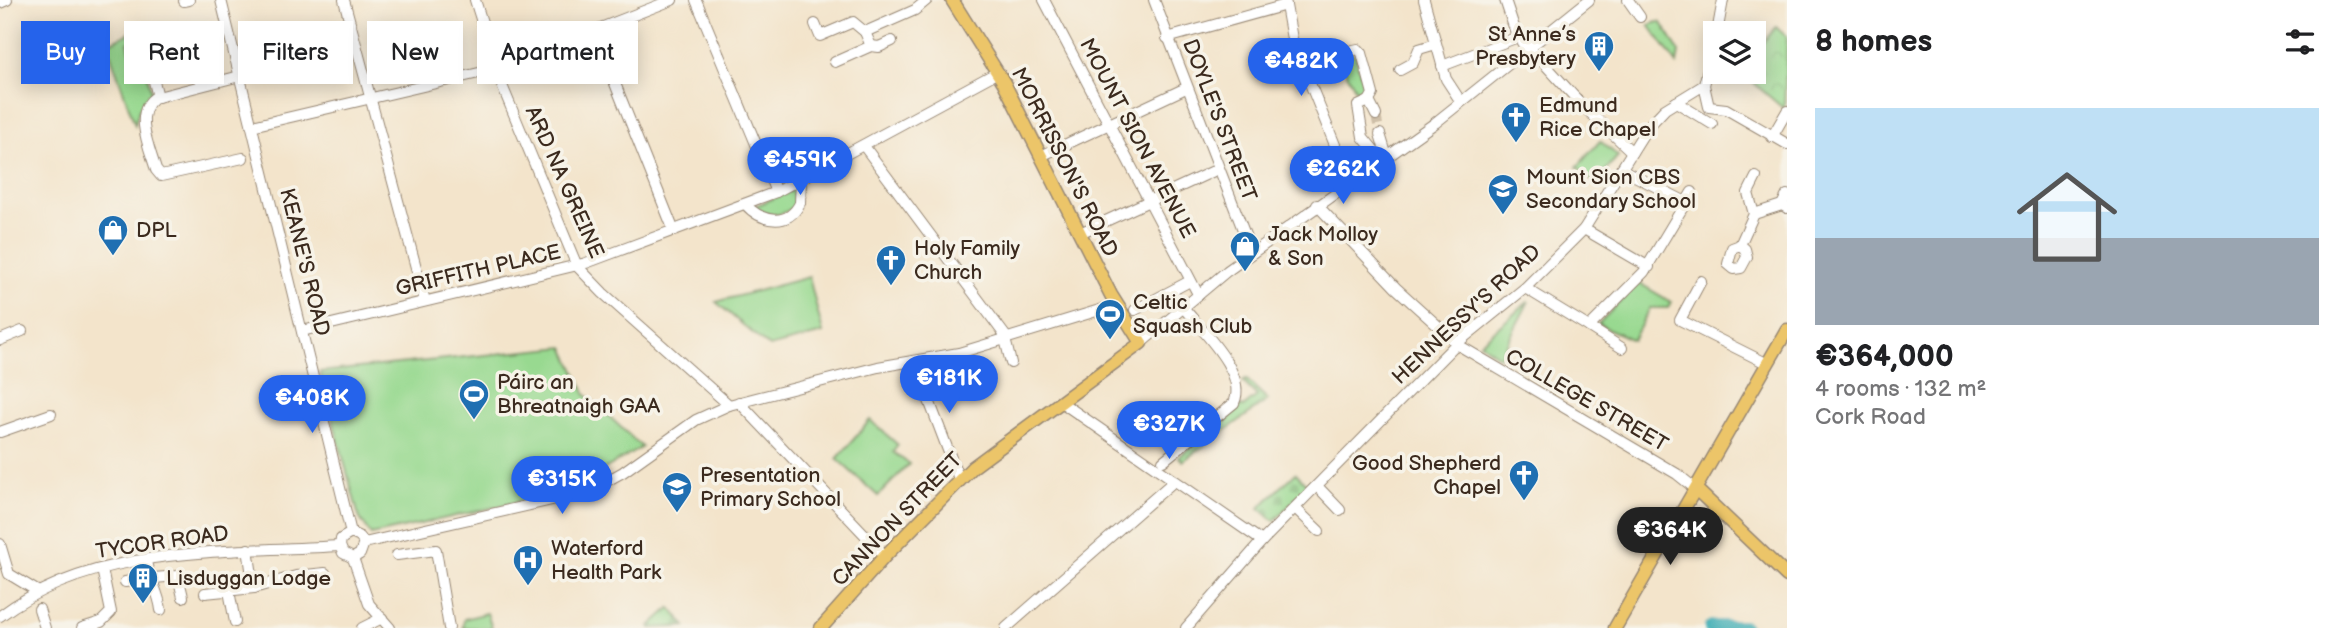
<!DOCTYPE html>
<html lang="en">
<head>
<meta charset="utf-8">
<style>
  :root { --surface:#fff; --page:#f2f2f2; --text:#202124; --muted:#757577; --line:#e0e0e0; --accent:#2563eb }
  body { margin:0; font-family:"Balsamiq Sans",sans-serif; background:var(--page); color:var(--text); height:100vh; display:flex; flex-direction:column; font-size:26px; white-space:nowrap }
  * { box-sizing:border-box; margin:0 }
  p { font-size:23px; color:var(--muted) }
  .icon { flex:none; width:38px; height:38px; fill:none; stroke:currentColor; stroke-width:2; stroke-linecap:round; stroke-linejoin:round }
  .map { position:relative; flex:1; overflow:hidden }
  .drawer { display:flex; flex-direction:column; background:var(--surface); width:560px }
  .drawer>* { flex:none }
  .hud { position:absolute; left:21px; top:21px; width:665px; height:63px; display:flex; gap:14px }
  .tools { position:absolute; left:1703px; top:21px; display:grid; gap:14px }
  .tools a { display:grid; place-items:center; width:63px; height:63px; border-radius:0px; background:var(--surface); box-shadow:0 4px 18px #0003; font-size:35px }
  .price { position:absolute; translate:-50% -60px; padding:0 16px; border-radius:24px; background:var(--accent); color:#fff; font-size:23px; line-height:46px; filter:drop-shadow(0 2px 4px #0008) }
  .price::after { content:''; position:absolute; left:50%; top:42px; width:21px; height:16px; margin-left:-10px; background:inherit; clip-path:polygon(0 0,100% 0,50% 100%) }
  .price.current { background:#222; color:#fff }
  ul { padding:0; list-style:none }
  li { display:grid; align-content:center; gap:14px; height:371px; padding:0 28px }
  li+li { border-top:2px solid var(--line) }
  li span { display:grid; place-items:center; height:217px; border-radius:0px; color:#555 }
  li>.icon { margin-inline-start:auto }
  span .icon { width:126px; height:126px; fill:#fffc; stroke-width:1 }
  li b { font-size:30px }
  h2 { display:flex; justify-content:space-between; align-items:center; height:84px; padding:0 28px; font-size:30px }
  .tag { padding:0 24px; border-radius:0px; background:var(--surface); box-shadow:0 4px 18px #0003; font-size:24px; line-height:63px }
  .tag.current { background:var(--accent); color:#fff }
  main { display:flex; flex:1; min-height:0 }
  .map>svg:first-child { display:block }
  .grass { fill:#98d990; stroke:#6a8257; stroke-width:2 }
  .cemetery { fill:url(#cemetery-stones); stroke:#6a8257; stroke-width:2 }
  .park { fill:url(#park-crowns); stroke:#6a8257; stroke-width:2 }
  .garden { fill:url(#garden-furrows); stroke:#6a8257; stroke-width:2 }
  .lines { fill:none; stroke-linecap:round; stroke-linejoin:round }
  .river { stroke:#39abb3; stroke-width:16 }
  .minor-tunnel { stroke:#cebfa8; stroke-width:10; stroke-dasharray:10 5; stroke-linecap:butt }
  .minor-casing { stroke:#978774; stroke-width:12 }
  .major-casing { stroke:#978774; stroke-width:15 }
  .minor { stroke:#fff; stroke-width:10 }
  .major { stroke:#ecc569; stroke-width:12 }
  .labels { text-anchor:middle; stroke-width:7; stroke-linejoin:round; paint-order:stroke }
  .poi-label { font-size:21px; fill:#3b2a1e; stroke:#f7f3e8; text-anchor:start }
  .street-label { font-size:21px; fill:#3b2a1e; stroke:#f7f3e8 }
</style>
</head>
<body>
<main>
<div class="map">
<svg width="1787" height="628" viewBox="0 0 1787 628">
  <defs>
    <pattern id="cemetery-stones" width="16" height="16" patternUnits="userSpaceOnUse" patternTransform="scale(1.75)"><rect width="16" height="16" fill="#98d990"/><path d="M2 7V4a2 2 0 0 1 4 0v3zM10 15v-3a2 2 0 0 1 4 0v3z" fill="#84ba7c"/></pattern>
    <pattern id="park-crowns" width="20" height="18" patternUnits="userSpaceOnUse" patternTransform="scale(1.75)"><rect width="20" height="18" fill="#98d990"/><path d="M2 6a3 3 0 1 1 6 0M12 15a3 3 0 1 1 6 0" fill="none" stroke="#84ba7c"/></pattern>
    <pattern id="garden-furrows" width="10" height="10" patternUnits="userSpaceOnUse" patternTransform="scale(1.75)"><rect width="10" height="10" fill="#98d990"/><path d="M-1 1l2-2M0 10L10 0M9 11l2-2" fill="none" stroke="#84ba7c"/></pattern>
  </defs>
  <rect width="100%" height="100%" fill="#f7f3e8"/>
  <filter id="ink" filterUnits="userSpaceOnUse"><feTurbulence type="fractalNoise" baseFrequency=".0143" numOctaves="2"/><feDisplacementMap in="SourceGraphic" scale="14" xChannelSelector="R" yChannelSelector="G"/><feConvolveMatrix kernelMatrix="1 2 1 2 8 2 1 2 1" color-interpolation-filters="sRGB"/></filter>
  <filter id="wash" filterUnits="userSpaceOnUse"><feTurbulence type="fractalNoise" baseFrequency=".00686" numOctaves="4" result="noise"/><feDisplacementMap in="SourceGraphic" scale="28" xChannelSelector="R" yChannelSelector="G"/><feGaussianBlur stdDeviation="1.57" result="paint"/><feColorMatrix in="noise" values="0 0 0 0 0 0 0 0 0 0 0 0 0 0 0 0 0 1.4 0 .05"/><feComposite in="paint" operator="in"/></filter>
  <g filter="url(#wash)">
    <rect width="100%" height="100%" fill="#f3e4cb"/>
    <!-- grass -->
    <g class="grass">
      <polygon points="1657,22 1662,23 1679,52 1677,64 1649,25"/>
      <polygon points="136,30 138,40 128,43 131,53 142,53 152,95 139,109 135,125 107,44"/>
      <polygon points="1350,52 1359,58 1356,59 1365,90 1357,92 1340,61 1351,58"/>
      <polygon points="1600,141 1618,156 1595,183 1577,167"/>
      <path d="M 800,187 L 794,207 C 777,218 770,217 753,207 Z"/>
      <polygon points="809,277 823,333 769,347 716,302"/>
      <polygon points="1639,283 1671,302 1668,308 1650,308 1633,340 1598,324"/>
      <polygon points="1529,301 1500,357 1480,343"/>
      <polygon points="564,347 586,395 642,447 601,471 580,488 371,535 359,517 320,372"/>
      <polygon points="870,420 898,445 893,452 909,464 878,496 837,459"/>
      <polygon points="487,613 492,628 463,628 464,619"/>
    </g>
    <!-- cemetery -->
    <g class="cemetery">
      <polygon points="1296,473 1308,486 1274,521 1259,508"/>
      <polygon points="670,608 686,626 651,628 650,626"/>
    </g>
    <!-- park -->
    <polygon class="park" points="1776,27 1787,37 1784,109 1744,75 1738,74 1754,72 1754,50 1756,47 1759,48"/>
    <!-- garden -->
    <polygon class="garden" points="1246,379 1268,400 1183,461 1179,457 1241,406 1243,407 1257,396 1243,382"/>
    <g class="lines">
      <!-- river -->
      <polyline class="river" points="1712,628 1743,628"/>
    </g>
  </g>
  <g filter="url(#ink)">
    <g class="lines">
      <!-- minor-tunnel -->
      <polyline class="minor-tunnel" points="1376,115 1380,134"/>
      <!-- minor casing -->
      <g class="minor-casing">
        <g id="minor">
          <polyline points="221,0 351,533"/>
          <polyline points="344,0 425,301"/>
          <polyline points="475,0 501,83 577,266 603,293 729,405"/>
          <polyline points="696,0 776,192"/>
          <polyline points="1044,0 1198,294"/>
          <polyline points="1154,0 1252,253"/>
          <polyline points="1285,0 1292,39 1350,182"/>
          <polyline points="1424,0 1446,79 1461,102"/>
          <polyline points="1505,0 1516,33 1527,50"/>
          <polyline points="1628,0 1640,17"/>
          <polyline points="184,1 189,0"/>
          <polyline points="0,3 7,0"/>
          <polyline points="815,24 820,36 853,22 865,32 871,46 835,62"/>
          <polyline points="594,31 674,231"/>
          <polyline points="865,32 915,10 927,0"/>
          <polyline points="1717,33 1723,0"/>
          <polyline points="1167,38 1286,5"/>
          <polyline points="144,42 158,97"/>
          <polyline points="871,46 879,47 892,41"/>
          <polyline points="1530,48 1582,105 1632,152"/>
          <polyline points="1317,58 1358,49 1362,53 1373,94 1369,101"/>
          <polyline points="1442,66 1518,37"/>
          <polyline points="1400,70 1413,63 1419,49 1436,44"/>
          <path d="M 240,76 L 154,98 C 133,114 150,149 156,170 L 161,176 L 243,158"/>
          <polyline points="1704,85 1709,107 1726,109 1787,144"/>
          <polyline points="1369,101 1358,106 1363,137 1382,160"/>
          <polyline points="1369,101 1376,115"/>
          <polyline points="1676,102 1712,124"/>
          <polyline points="252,126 496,69 672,0"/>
          <polyline points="1380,134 1387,157"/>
          <polyline points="1772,137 1787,111"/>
          <polyline points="864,146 1007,338"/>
          <polyline points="1041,156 1186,88"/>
          <polyline points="1686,202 1692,192"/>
          <path d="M 745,204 C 761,222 788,228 800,203 L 801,179"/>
          <polyline points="1317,205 1396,288 1460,346 1677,474 1697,490"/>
          <polyline points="1782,205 1787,195"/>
          <polyline points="1754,214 1782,205 1787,208"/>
          <polyline points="1584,229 1649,267"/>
          <polyline points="1080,233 1218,169"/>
          <polyline points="1740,245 1732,248 1728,264 1734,269 1741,268 1747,257 1745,249 1740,245 1754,214 1748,193 1756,177"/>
          <polyline points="1701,281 1680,320 1768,364"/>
          <polyline points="1525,288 1589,327 1644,272 1686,202 1621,169"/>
          <polyline points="1135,310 1190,281"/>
          <polyline points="1589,327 1622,348"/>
          <polyline points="302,331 586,263 776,192 998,72"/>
          <polyline points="1005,339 1011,363"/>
          <polyline points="0,340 22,331"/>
          <polyline points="1141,343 1227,271 1435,123 1589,0"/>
          <polyline points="914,361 959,479"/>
          <polyline points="739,402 885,556"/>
          <polyline points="1061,402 1262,541"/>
          <polyline points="0,432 51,414"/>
          <path d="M 1163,461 L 1234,403 C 1248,373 1201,330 1183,307"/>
          <polyline points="1317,486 1340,510"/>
          <polyline points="1295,508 1319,531"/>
          <polyline points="364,543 587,492 623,472 696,420 729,405 878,367 959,353 1116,305"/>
          <polyline points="0,544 9,574 37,591"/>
          <polyline points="340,546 343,553 353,558 360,554 364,543"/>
          <polyline points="340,546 341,539 351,533 360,537 364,543"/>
          <polyline points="248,549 254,588 296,576 325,573"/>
          <polyline points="397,555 436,550 449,628"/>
          <polyline points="353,558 369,604 390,628"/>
          <path d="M 146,561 C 149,580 159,591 161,610"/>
          <polyline points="125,582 144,579 148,575 154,578 178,576 183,597"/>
          <polyline points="229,591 235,622"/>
          <polyline points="205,593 254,588"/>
          <polyline points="39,609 45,628"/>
          <path d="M 0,616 C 96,544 226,553 340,546"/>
          <polyline points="82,628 101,622 111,612 102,569"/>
          <polyline points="362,628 382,618"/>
          <polyline points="1006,628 1173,482"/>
          <polyline points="1186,628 1262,541 1457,343 1525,288 1584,229 1647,128 1665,109 1704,85 1715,41"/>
        </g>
      </g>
      <!-- major casing -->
      <g class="major-casing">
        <g id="major">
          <polyline points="1697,490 1787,576"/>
          <polyline points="821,628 885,556 973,467 1141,343 1111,295 1004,83 952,0"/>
          <polyline points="1615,628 1787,330"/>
        </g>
      </g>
      <!-- minor -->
      <use href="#minor" class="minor"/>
      <!-- major -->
      <use href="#major" class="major"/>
    </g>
  </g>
  <!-- icons -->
  <defs>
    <g id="building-pin" transform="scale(1.575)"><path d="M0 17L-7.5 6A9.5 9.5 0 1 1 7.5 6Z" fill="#1f6fb2" stroke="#f7f3e8"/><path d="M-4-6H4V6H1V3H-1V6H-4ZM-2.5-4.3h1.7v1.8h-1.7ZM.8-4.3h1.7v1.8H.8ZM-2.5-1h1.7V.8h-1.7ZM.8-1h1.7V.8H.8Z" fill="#fff"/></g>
    <g id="church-pin" transform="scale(1.575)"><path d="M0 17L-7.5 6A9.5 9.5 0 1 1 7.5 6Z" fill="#1f6fb2" stroke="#f7f3e8"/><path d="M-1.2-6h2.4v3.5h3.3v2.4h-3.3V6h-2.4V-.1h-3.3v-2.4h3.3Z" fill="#fff"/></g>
    <g id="school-pin" transform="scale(1.575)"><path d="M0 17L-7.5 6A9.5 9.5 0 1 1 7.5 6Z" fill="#1f6fb2" stroke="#f7f3e8"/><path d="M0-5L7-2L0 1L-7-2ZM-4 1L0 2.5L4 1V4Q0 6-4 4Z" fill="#fff"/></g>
    <g id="shop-pin" transform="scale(1.575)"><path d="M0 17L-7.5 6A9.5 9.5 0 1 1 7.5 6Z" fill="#1f6fb2" stroke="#f7f3e8"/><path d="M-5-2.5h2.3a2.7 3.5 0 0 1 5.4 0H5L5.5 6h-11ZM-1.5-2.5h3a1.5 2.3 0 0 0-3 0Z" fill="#fff"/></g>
    <g id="stadium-pin" transform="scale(1.575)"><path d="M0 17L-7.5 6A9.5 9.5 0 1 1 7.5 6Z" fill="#1f6fb2" stroke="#f7f3e8"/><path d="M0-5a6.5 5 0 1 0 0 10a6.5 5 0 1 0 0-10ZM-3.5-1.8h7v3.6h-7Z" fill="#fff"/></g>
    <g id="hospital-pin" transform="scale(1.575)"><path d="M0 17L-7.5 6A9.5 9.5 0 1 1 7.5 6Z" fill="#1f6fb2" stroke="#f7f3e8"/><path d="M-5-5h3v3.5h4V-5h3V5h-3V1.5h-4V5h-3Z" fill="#fff"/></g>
  </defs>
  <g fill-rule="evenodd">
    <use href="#building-pin" x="1599" y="46"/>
    <use href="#church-pin" x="1516" y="117"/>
    <use href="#school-pin" x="1503" y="189"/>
    <use href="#shop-pin" x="113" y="230"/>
    <use href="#shop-pin" x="1245" y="246"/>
    <use href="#church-pin" x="891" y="260"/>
    <use href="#stadium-pin" x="1110" y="314"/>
    <use href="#stadium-pin" x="474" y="394"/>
    <use href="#church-pin" x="1524" y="475"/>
    <use href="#school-pin" x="677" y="487"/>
    <use href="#hospital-pin" x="528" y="560"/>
    <use href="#building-pin" x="143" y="578"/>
  </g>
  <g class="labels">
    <!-- poi labels -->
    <g class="poi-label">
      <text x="1576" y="41" text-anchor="end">St Anne’s<tspan x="1576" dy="24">Presbytery</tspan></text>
      <text x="1539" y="112">Edmund<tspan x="1539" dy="24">Rice Chapel</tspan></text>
      <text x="1526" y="184">Mount Sion CBS<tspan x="1526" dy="24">Secondary School</tspan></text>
      <text x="136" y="237">DPL</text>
      <text x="1268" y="241">Jack Molloy<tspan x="1268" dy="24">&amp; Son</tspan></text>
      <text x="914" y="255">Holy Family<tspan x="914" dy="24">Church</tspan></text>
      <text x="1133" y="309">Celtic<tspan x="1133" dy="24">Squash Club</tspan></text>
      <text x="497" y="389">Páirc an<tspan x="497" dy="24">Bhreatnaigh GAA</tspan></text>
      <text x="1501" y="470" text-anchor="end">Good Shepherd<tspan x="1501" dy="24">Chapel</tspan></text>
      <text x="700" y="482">Presentation<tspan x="700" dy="24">Primary School</tspan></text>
      <text x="551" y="555">Waterford<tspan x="551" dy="24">Health Park</tspan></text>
      <text x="166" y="585">Lisduggan Lodge</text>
    </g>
    <!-- street labels -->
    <g class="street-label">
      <text transform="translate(1220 120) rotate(69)" y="7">DOYLE'S STREET</text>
      <text transform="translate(1138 138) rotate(62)" y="7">MOUNT SION AVENUE</text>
      <text transform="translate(1065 162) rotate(63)" y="7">MORRISSON'S ROAD</text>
      <text transform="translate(565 182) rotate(66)" y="7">ARD NA GREINE</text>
      <text transform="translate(305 262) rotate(76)" y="7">KEANE'S ROAD</text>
      <text transform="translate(478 270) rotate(-13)" y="7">GRIFFITH PLACE</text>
      <text transform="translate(1466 314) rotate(-43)" y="7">HENNESSY'S ROAD</text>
      <text transform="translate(1587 400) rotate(30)" y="7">COLLEGE STREET</text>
      <text transform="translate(897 519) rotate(-46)" y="7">CANNON STREET</text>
      <text transform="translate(162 542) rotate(-8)" y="7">TYCOR ROAD</text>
    </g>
  </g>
</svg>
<div class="tools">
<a><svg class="icon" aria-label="layers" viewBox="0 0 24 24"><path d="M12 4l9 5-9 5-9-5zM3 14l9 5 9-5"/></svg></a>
</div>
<b class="price" style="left:1301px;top:98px">€482K</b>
<b class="price" style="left:800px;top:197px">€459K</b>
<b class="price" style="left:1343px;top:206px">€262K</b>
<b class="price" style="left:949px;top:415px">€181K</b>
<b class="price" style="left:312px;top:435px">€408K</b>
<b class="price" style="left:1169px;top:461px">€327K</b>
<b class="price" style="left:562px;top:516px">€315K</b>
<b class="price current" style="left:1670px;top:567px">€364K</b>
<div class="hud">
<a class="tag current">Buy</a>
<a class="tag">Rent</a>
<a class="tag">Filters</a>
<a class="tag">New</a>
<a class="tag">Apartment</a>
</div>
</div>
<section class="drawer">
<h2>8 homes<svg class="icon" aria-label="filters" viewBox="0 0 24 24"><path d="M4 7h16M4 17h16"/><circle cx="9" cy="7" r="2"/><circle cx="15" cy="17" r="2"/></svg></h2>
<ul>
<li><span style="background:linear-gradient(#bfe0f5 60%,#9aa5b1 0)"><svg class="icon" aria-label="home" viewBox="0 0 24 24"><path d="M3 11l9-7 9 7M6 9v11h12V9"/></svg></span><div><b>€364,000</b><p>4 rooms · 132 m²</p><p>Cork Road</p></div></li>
</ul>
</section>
</main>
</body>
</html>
